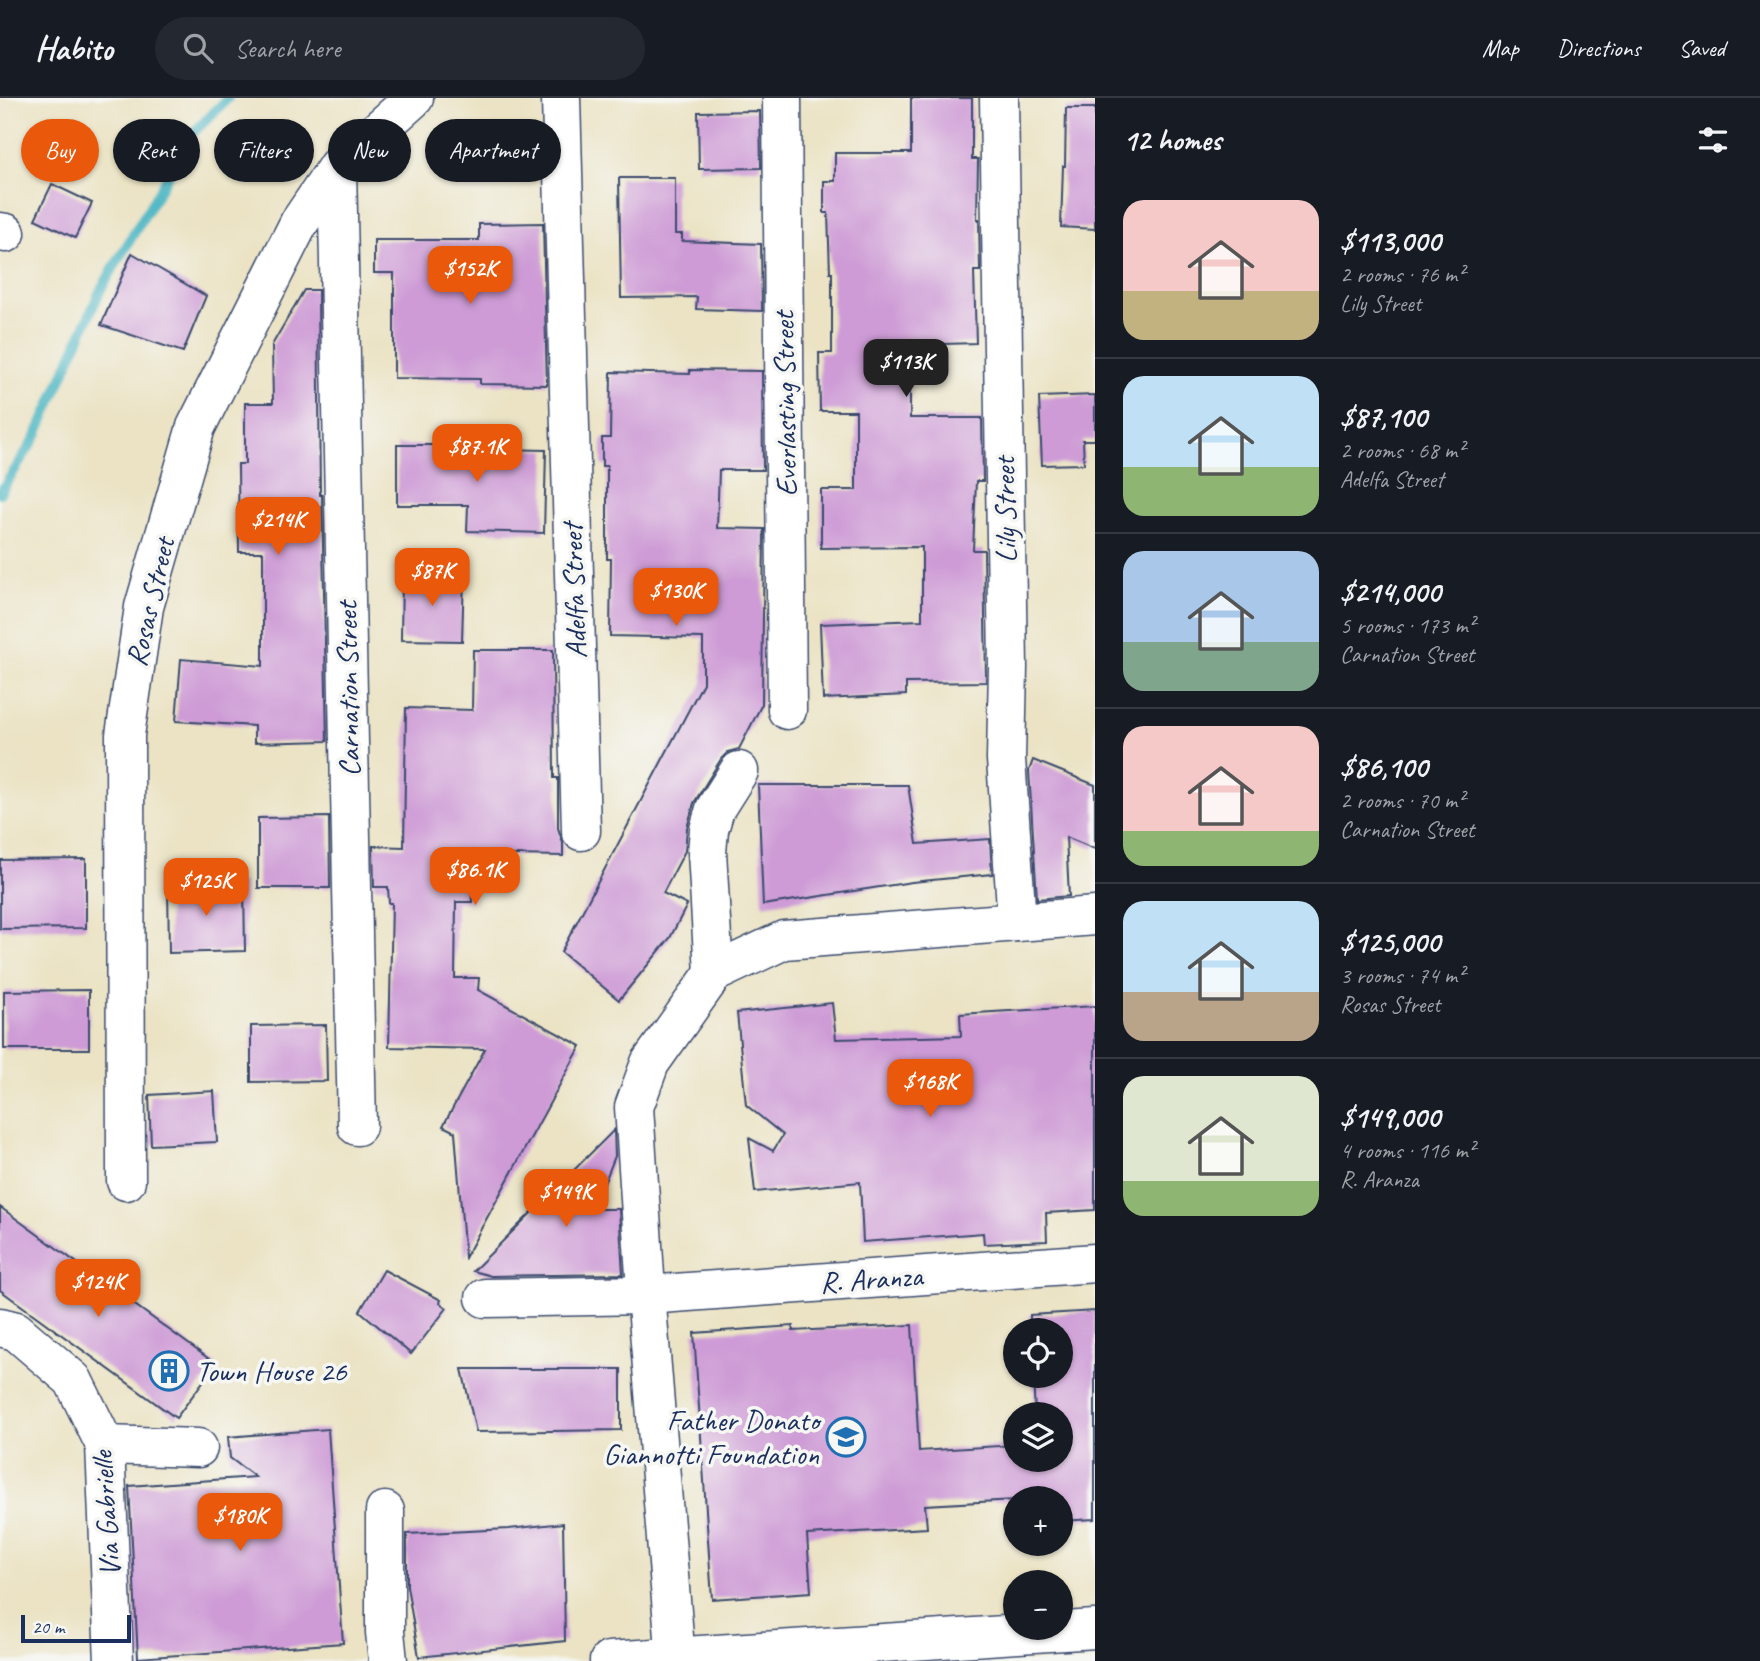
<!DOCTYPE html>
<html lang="en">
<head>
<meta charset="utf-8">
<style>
  :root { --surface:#171b24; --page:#242831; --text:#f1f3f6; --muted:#9ea1a6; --line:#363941; --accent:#ea580c }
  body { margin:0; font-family:Caveat,sans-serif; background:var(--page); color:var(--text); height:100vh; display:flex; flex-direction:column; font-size:26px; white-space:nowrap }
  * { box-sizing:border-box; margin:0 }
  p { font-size:23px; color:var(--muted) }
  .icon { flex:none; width:38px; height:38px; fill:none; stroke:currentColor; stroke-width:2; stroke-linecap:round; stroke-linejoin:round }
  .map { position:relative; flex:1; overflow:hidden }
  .drawer { display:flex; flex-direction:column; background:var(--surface); width:665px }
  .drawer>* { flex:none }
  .hud { position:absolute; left:21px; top:21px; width:665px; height:63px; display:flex; gap:14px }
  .controls { position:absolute; left:1003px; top:1220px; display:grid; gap:14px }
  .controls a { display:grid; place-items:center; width:70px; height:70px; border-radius:50%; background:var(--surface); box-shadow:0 2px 5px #0004; font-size:35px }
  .scale { position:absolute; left:21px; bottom:18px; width:110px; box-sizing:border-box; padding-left:7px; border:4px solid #1b2f5e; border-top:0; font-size:19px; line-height:24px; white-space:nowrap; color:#1b2f5e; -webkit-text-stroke:5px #f6f6f2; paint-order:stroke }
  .price { position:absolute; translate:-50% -60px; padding:0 16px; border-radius:14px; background:var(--accent); color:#fff; font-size:23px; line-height:46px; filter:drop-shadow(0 2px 4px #0008) }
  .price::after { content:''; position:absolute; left:50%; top:42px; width:21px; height:16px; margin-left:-10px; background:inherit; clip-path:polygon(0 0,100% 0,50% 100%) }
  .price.active { background:#222; color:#fff }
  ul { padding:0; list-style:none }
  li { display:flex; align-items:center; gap:21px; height:175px; padding:0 28px }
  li+li { border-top:2px solid var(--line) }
  li span { display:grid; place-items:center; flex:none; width:196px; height:140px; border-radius:21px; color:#555 }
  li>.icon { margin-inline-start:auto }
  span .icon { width:84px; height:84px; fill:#fffc; stroke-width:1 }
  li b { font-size:30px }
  h2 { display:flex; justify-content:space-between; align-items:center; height:84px; padding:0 28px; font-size:30px }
  .chip { padding:0 24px; border-radius:32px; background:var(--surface); box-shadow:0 2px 5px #0004; font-size:24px; line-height:63px }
  .chip.active { background:var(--accent); color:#fff }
  header { display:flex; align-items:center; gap:42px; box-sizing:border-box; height:98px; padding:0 35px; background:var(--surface); border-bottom:2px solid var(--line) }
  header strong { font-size:33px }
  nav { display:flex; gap:38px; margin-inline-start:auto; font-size:24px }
  .search { width:490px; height:63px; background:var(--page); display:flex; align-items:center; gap:18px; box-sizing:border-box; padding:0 24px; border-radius:38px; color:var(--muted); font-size:26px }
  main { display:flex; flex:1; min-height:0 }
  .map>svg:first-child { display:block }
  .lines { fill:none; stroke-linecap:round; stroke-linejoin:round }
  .stream { stroke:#48b5c3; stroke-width:10 }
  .building { fill:#ce9bd6 }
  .minor-casing { stroke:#3a4a6d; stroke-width:41 }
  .minor { stroke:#fff; stroke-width:38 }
  .labels { text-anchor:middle; stroke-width:7; stroke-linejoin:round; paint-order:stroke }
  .street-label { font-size:30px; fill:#1b2f5e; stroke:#f6f6f2 }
  .poi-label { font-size:30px; fill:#1b2f5e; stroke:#f6f6f2; text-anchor:start }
</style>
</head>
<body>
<header>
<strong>Habito</strong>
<div class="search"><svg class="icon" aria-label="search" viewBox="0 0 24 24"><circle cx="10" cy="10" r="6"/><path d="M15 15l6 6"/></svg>Search here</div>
<nav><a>Map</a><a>Directions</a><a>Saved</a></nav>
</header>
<main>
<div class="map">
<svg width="1095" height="1563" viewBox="0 0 1095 1563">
  <rect width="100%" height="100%" fill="#f6f6f2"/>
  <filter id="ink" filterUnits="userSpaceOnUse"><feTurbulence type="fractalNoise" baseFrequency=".0143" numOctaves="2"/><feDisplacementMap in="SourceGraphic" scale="14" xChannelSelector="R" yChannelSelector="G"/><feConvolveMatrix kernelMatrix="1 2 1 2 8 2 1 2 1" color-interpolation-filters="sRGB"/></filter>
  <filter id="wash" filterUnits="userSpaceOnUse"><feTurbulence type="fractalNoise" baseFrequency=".00686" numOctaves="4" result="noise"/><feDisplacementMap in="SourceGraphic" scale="28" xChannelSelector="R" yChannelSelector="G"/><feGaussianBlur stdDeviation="1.57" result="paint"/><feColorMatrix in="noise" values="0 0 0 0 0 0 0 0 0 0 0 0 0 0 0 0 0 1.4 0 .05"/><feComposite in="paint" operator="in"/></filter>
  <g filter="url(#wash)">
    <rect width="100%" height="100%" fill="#ebe3c4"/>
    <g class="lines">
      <!-- stream -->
      <polyline class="stream" points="0,395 37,337 100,193 193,35 228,0"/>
    </g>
    <g id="blocks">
      <!-- building -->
      <g class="building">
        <polygon points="911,0 972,0 972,61 978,61 977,121 979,121 980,173 974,173 976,245 910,247 910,320 982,320 983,383 976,383 973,452 984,452 986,584 906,585 906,597 823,601 820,526 922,522 922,449 821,450 821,392 856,392 856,313 820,313 819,255 832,255 832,175 830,175 828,115 824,115 824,83 835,83 835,55 911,55"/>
        <polygon points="1066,10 1095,10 1095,131 1061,129 1063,68 1065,68"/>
        <polygon points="760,13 761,70 699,71 698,14"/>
        <polygon points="619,80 675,80 675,136 682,136 682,143 761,146 762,213 696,211 697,199 621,200"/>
        <polygon points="52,86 92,105 75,140 35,121"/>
        <polygon points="543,125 547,287 480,286 480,281 394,280 394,175 374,175 374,142 479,142 479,126"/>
        <polygon points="132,155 206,198 183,254 101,227"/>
        <polygon points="304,192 318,192 320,397 322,397 327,643 254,645 254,628 176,623 181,561 263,568 263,454 239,454 238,366 245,366 245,305 273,305 272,247"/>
        <polygon points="690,272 762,273 763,372 719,372 717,430 764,431 762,606 739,651 728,654 721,661 694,705 687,730 685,753 663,795 687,807 670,840 619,902 561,854 703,585 703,540 610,538 611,461 607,461 607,368 602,368 602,340 610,340 611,274 690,276"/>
        <polygon points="1095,297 1095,342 1083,342 1084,366 1042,367 1039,299"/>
        <polygon points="397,347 456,347 456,350 546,352 544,435 467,433 468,407 397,407"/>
        <polygon points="402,477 464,478 462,543 401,542"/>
        <polygon points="473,552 553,552 554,680 558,680 558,730 563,745 563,758 470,756 472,804 456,804 455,880 479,880 478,892 581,948 465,1160 455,1034 443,1028 485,951 389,949 392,805 389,805 388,789 374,789 373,748 404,749 406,610 472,612"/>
        <polygon points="1033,662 1095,687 1095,751 1066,739 1069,798 1037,801 1029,673"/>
        <polygon points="758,687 908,687 917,746 990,741 992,776 912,784 763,807"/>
        <polygon points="329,719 330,790 258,790 258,720"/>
        <polygon points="86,761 86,830 0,831 0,762"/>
        <polygon points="244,785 245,853 169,855 168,787"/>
        <polygon points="89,892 89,951 4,951 4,893"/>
        <polygon points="832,905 836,941 961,938 960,916 1095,908 1095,1112 1046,1115 1047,1143 984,1146 983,1135 863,1144 860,1084 755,1094 749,1040 773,1053 783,1037 746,1007 737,915"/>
        <polygon points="326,927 327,983 251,984 251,928"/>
        <polygon points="214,993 217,1044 151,1047 149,997"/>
        <polygon points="614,1032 615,1058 594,1111 619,1111 623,1176 491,1178 473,1173"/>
        <polygon points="0,1109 216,1266 176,1320 0,1192"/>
        <polygon points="384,1172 441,1202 440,1205 447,1210 411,1256 360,1213"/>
        <polygon points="1095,1213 1095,1421 1060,1423 1060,1399 1015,1400 1015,1402 925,1407 927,1430 807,1437 811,1494 712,1501 694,1235 793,1228 793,1233 912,1227 919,1353 1015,1347 1015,1362 1060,1362 1060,1316 1035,1316 1033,1278 1060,1278 1060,1232 1030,1232 1030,1217"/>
        <polygon points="462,1271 621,1271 621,1332 476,1334"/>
        <polygon points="328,1331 343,1545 138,1560 129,1388 255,1379 230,1360 228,1339"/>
        <polygon points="563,1425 565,1543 419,1559 407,1488 407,1436 509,1431"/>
      </g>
    </g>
  </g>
  <g filter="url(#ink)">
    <use href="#blocks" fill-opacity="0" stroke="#3a4a6d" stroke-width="2"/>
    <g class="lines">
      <!-- minor casing -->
      <g class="minor-casing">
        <g id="minor">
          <polyline points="561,0 581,733"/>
          <polyline points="782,0 787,612"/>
          <polyline points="999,0 1008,569 1006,661 1017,824"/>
          <polyline points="337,69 357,1028"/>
          <polyline points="0,134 6,135"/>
          <polyline points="714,875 707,754 709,732 715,711 739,673"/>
          <polyline points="126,1083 125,637 144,509 196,329 299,125 337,69 414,0"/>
          <polyline points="485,1200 646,1197 1095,1165"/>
          <polyline points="0,1229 16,1233 73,1282 105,1347 114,1563"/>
          <polyline points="105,1347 198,1350"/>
          <polyline points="385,1413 385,1534 388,1563"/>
          <polyline points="609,1563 1095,1531"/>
          <polyline points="676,1563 647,1208 634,1009 650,965 714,875 784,842 1095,818"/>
        </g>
      </g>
      <!-- minor -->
      <use href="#minor" class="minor"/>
    </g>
  </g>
  <!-- icons -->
  <defs>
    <g id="building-ring" transform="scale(2.0125)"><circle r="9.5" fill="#f6f6f2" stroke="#1f6fb2" stroke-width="1.5"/><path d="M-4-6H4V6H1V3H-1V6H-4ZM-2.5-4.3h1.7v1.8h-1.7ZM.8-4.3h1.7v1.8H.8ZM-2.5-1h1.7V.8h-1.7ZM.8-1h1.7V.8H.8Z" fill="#1f6fb2"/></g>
    <g id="school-ring" transform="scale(2.0125)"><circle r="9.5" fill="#f6f6f2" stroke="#1f6fb2" stroke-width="1.5"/><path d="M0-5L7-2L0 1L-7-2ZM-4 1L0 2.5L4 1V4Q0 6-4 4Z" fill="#1f6fb2"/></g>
  </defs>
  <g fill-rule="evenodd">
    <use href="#building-ring" x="169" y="1273"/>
    <use href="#school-ring" x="846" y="1339"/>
  </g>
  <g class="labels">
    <!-- street labels -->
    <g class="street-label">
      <text transform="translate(785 306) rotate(-91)" y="10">Everlasting Street</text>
      <text transform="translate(1005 412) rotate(-91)" y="10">Lily Street</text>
      <text transform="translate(574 493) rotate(-92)" y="10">Adelfa Street</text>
      <text transform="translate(150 504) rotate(-77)" y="10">Rosas Street</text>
      <text transform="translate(348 591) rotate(-91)" y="10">Carnation Street</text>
      <text transform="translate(871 1181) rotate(-4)" y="10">R. Aranza</text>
      <text transform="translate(106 1416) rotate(-94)" y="10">Via Gabrielle</text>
    </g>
    <!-- poi labels -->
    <g class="poi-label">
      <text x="196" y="1283">Town House 26</text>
      <text x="819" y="1332" text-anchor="end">Father Donato<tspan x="819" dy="34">Giannotti Foundation</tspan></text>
    </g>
  </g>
</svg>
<div class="controls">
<a><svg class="icon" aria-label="locate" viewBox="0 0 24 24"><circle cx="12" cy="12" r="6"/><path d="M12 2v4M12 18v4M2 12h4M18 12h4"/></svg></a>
<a><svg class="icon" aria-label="layers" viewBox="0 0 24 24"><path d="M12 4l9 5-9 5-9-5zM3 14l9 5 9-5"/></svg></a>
<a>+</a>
<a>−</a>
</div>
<div class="scale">20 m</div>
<b class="price" style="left:470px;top:208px">$152K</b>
<b class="price active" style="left:906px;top:301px">$113K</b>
<b class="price" style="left:477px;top:386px">$87.1K</b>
<b class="price" style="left:278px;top:459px">$214K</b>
<b class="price" style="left:432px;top:510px">$87K</b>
<b class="price" style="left:676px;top:530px">$130K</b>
<b class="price" style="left:475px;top:809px">$86.1K</b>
<b class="price" style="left:206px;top:820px">$125K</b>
<b class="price" style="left:930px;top:1021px">$168K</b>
<b class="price" style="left:566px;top:1131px">$149K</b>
<b class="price" style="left:98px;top:1221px">$124K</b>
<b class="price" style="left:240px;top:1455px">$180K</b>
<div class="hud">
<a class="chip active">Buy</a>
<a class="chip">Rent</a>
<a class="chip">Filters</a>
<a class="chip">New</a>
<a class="chip">Apartment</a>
</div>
</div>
<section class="drawer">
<h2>12 homes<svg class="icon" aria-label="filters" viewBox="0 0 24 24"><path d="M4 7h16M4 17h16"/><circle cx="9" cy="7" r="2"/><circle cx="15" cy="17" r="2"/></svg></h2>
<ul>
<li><span style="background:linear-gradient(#f6c9c9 65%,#c2b280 0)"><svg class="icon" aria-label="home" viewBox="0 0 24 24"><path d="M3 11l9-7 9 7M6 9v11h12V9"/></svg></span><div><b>$113,000</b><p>2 rooms · 76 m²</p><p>Lily Street</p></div></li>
<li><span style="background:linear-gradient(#bfe0f5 65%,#8fb573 0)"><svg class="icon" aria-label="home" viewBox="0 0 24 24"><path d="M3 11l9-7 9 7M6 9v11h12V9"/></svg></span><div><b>$87,100</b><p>2 rooms · 68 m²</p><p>Adelfa Street</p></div></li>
<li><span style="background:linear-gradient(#a9c7e8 65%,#7fa58c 0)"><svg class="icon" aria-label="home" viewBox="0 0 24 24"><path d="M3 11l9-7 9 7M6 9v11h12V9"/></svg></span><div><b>$214,000</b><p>5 rooms · 173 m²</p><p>Carnation Street</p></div></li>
<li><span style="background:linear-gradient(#f6c9c9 75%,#8fb573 0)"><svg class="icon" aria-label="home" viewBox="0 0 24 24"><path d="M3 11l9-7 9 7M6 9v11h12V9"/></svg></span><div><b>$86,100</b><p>2 rooms · 70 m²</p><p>Carnation Street</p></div></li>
<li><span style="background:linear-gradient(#bfe0f5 65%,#b9a48a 0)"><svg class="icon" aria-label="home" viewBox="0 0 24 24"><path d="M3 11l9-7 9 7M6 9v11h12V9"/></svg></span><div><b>$125,000</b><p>3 rooms · 74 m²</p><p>Rosas Street</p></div></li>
<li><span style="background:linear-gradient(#dfe7d0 75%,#8fb573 0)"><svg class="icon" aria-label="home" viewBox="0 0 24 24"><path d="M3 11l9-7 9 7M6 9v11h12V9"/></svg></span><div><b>$149,000</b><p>4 rooms · 116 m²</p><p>R. Aranza</p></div></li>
</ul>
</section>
</main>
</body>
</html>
